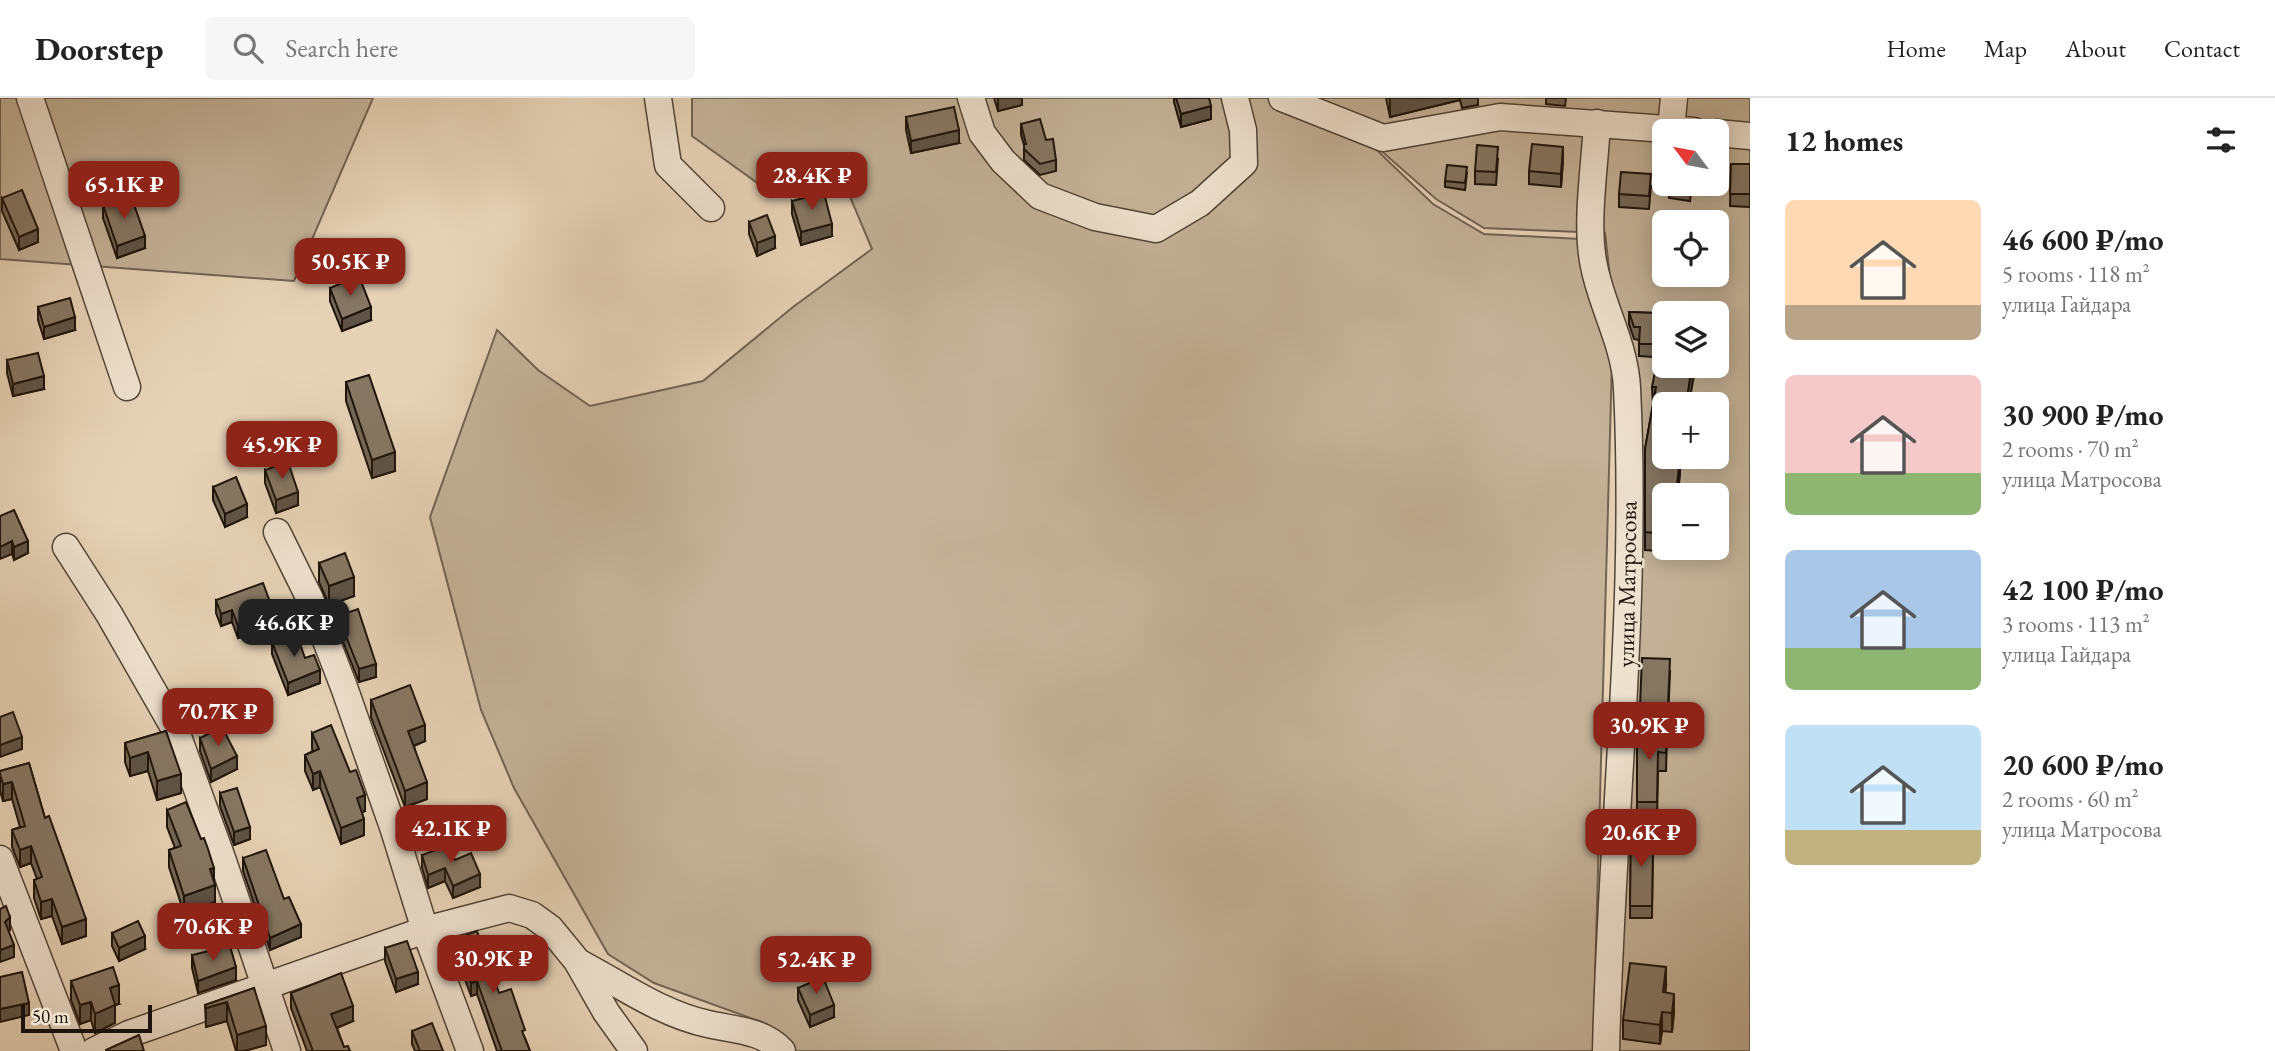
<!DOCTYPE html>
<html lang="en">
<head>
<meta charset="utf-8">
<style>
  :root { --surface:#fff; --page:#f6f6f6; --text:#222; --muted:#767676; --line:#e0e0e0; --accent:#8f2418 }
  body { margin:0; font-family:"EB Garamond",serif; background:var(--page); color:var(--text); height:100vh; display:flex; flex-direction:column; font-size:26px; white-space:nowrap }
  * { box-sizing:border-box; margin:0 }
  p { font-size:23px; color:var(--muted) }
  .icon { flex:none; width:38px; height:38px; fill:none; stroke:currentColor; stroke-width:2; stroke-linecap:round; stroke-linejoin:round }
  .map { position:relative; flex:1; overflow:hidden }
  .panel { display:flex; flex-direction:column; background:var(--surface); width:525px }
  .panel>* { flex:none }
  .needle { width:46px; rotate:302deg }
  .tools { position:absolute; left:1652px; top:21px; display:grid; gap:14px }
  .tools a { display:grid; place-items:center; width:77px; height:77px; border-radius:10px; background:var(--surface); box-shadow:0 4px 18px #0003; font-size:35px }
  .scale { position:absolute; left:21px; bottom:18px; width:131px; box-sizing:border-box; padding-left:7px; border:4px solid #1f140b; border-top:0; font-size:19px; line-height:24px; white-space:nowrap; color:#1f140b; -webkit-text-stroke:5px #efe2d0; paint-order:stroke }
  .price { position:absolute; translate:-50% -60px; padding:0 16px; border-radius:14px; background:var(--accent); color:#fff; font-size:23px; line-height:46px; filter:drop-shadow(0 2px 4px #0008) }
  .price::after { content:''; position:absolute; left:50%; top:42px; width:21px; height:16px; margin-left:-10px; background:inherit; clip-path:polygon(0 0,100% 0,50% 100%) }
  .price.active { background:#222; color:#fff }
  ul { padding:0; list-style:none }
  li { display:flex; align-items:center; gap:21px; height:175px; padding:0 35px }
  li span { display:grid; place-items:center; flex:none; width:196px; height:140px; border-radius:10px; color:#555 }
  li>.icon { margin-inline-start:auto }
  span .icon { width:84px; height:84px; fill:#fffc; stroke-width:1 }
  li b { font-size:30px }
  h2 { display:flex; justify-content:space-between; align-items:center; height:84px; padding:0 35px; font-size:30px }
  header { display:flex; align-items:center; gap:42px; box-sizing:border-box; height:98px; padding:0 35px; background:var(--surface); border-bottom:2px solid var(--line) }
  header strong { font-size:33px }
  nav { display:flex; gap:38px; margin-inline-start:auto; font-size:24px }
  .search { width:490px; height:63px; background:var(--page); display:flex; align-items:center; gap:18px; box-sizing:border-box; padding:0 24px; border-radius:10px; color:var(--muted); font-size:26px }
  main { display:flex; flex:1; min-height:0 }
  .map>svg:first-child { display:block }
  .green { fill:#c4b399; stroke:#726452; stroke-width:2; fill-rule:evenodd }
  .lines { fill:none; stroke-linecap:round; stroke-linejoin:round }
  .minor-casing { stroke:#514436; stroke-width:29 }
  .minor { stroke:#efe2d0; stroke-width:26 }
  .wall { fill:#736656; stroke:#1f140b; stroke-width:2 }
  .shaded-wall { fill:#5e5346; stroke:#1f140b; stroke-width:2 }
  .building { fill:#867764; stroke:#1f140b; stroke-width:2 }
  .labels { text-anchor:middle; stroke-width:5; stroke-linejoin:round; paint-order:stroke }
  .street-label { font-size:24px; fill:#1f140b; stroke:#efe2d0 }
</style>
</head>
<body>
<header>
<strong>Doorstep</strong>
<div class="search"><svg class="icon" aria-label="search" viewBox="0 0 24 24"><circle cx="10" cy="10" r="6"/><path d="M15 15l6 6"/></svg>Search here</div>
<nav><a>Home</a><a>Map</a><a>About</a><a>Contact</a></nav>
</header>
<main>
<div class="map">
<svg width="1750" height="953" viewBox="0 0 1750 953">
  <rect width="100%" height="100%" fill="#e6d3b6"/>
  <filter id="stains"><feTurbulence type="fractalNoise" baseFrequency=".00286" numOctaves="4"/><feColorMatrix values="0 0 0 0 .2 0 0 0 0 .09 0 0 0 0 .02 0 0 0 .5 -.17"/></filter>
  <radialGradient id="worn" r=".72"><stop offset=".6" stop-color="#630" stop-opacity="0"/><stop offset="1" stop-color="#630" stop-opacity=".3"/></radialGradient>
  <!-- green -->
  <g class="green">
    <polygon points="0,0 373,0 294,183 0,161"/>
    <polygon points="692,0 1289,0 1361,37 1433,106 1484,136 1580,141 1612,264 1593,953 794,953 767,926 654,885 608,856 514,690 481,612 430,419 497,232 538,272 590,308 703,283 793,209 872,151 846,89 777,99 692,38"/>
    <path d="M 1298,0 L 1750,0 L 1750,953 L 1610,953 L 1637,415 L 1605,135 L 1484,130 L 1436,101 L 1345,21 ZM 1664,33 L 1717,33 L 1717,86 L 1664,86 ZM 1664,124 L 1717,124 L 1717,177 L 1664,177 ZM 1664,215 L 1717,215 L 1717,268 L 1664,268 ZM 1664,306 L 1717,306 L 1717,359 L 1664,359 ZM 1664,397 L 1717,397 L 1717,450 L 1664,450 Z"/>
  </g>
  <g class="lines">
    <!-- minor casing -->
    <g class="minor-casing">
      <g id="minor">
        <polyline points="30,0 127,289"/>
        <polyline points="658,0 668,67 711,110"/>
        <polyline points="971,0 982,35 1003,63 1040,98 1095,119 1156,131 1200,105 1244,65 1243,32 1235,0"/>
        <polyline points="1282,0 1383,40 1500,19 1694,33"/>
        <path d="M 1597,25 C 1595,68 1585,126 1594,168 C 1602,209 1625,247 1627,290 C 1638,511 1611,732 1606,953"/>
        <polyline points="1671,31 1674,0"/>
        <polyline points="1717,35 1750,38"/>
        <polyline points="277,434 310,501 344,589 394,732 425,832 470,953"/>
        <polyline points="66,449 109,516 176,633 223,763 287,953"/>
        <polyline points="0,761 74,953"/>
        <path d="M 578,864 C 620,886 661,916 708,926 C 734,932 763,932 782,953"/>
        <polyline points="94,953 129,936 425,832 509,810 532,817 550,830 577,863 606,914 634,953"/>
      </g>
    </g>
    <!-- minor -->
    <use href="#minor" class="minor"/>
  </g>
  <!-- wall -->
  <g class="wall">
    <polygon points="994,0 1022,0 1022,7 998,13"/>
    <polygon points="1174,0 1209,0 1211,21 1181,29 1174,4"/>
    <polygon points="1386,0 1478,0 1478,7 1462,10 1460,2 1390,19"/>
    <polygon points="1546,0 1566,0 1565,8 1546,6"/>
    <polygon points="906,19 959,45 911,55 906,32"/>
    <polygon points="1021,26 1046,42 1056,62 1056,73 1040,77 1024,62 1024,47 1021,37"/>
    <polygon points="1498,61 1496,87 1475,86 1475,73"/>
    <polygon points="1563,62 1561,89 1529,86 1529,73"/>
    <polygon points="1731,66 1750,66 1750,109 1730,108"/>
    <polygon points="1467,75 1465,92 1445,89 1445,83"/>
    <polygon points="1669,86 1692,86 1690,103 1669,100"/>
    <polygon points="1651,88 1649,111 1619,109 1619,96"/>
    <polygon points="2,100 38,144 19,152 2,113"/>
    <polygon points="792,103 832,138 801,147 792,116"/>
    <polygon points="103,107 145,150 117,160 103,120"/>
    <polygon points="749,124 775,150 757,158 749,136"/>
    <polygon points="330,190 371,222 342,233 330,203"/>
    <polygon points="38,209 75,232 44,241 38,222"/>
    <polygon points="1629,214 1656,215 1654,259 1639,258 1639,242 1634,241 1629,226"/>
    <polygon points="7,262 44,291 13,298 7,275"/>
    <polygon points="1694,268 1694,277 1664,306 1680,373 1678,397 1664,397 1664,450 1673,450 1673,454 1645,452 1645,351 1653,307 1652,289"/>
    <polygon points="346,284 395,373 372,380 346,303"/>
    <polygon points="265,372 298,407 276,415 265,385"/>
    <polygon points="213,389 247,419 225,429 213,402"/>
    <polygon points="0,418 28,455 14,462"/>
    <polygon points="319,465 354,498 329,507 319,484"/>
    <polygon points="216,502 274,527 238,540 232,524 221,528 216,515"/>
    <polygon points="338,518 376,579 359,584 338,531"/>
    <polygon points="272,544 305,560 320,585 288,597 272,556"/>
    <polygon points="1670,574 1668,621 1640,620 1640,607"/>
    <polygon points="371,602 425,643 414,648 427,701 405,709 371,619"/>
    <polygon points="1637,628 1657,638 1667,638 1666,673 1658,673 1657,723 1637,722"/>
    <polygon points="166,633 181,695 157,702 148,673 130,678 125,664 125,645"/>
    <polygon points="312,635 365,713 362,714 364,737 341,746 320,689 313,692 305,673 305,657 313,653 312,651"/>
    <polygon points="200,640 237,671 211,684 200,653"/>
    <polygon points="29,665 45,720 86,838 62,846 52,818 41,821 34,800 34,782 37,781 31,765 20,769 12,749 12,732 20,729 12,701 3,703 0,693 0,673"/>
    <polygon points="220,695 250,741 234,747 220,708"/>
    <polygon points="167,712 214,784 215,804 184,815 169,769 169,752 175,750 167,729"/>
    <polygon points="1631,731 1647,749 1653,749 1652,820 1630,820"/>
    <polygon points="422,757 455,762 480,789 453,800 445,783 428,790 422,770"/>
    <polygon points="243,760 284,801 301,839 270,852 243,773"/>
    <polygon points="112,835 145,851 119,863 112,848"/>
    <polygon points="455,841 499,895 525,940 530,953 497,953 477,896 471,898 455,854"/>
    <polygon points="385,850 418,886 396,894 385,863"/>
    <polygon points="192,857 236,882 198,895 192,870"/>
    <polygon points="71,883 119,906 115,907 115,925 95,935 91,922 80,926 71,902"/>
    <polygon points="1666,888 1665,894 1674,914 1672,934 1662,933 1660,946 1623,941 1623,922"/>
    <polygon points="254,890 266,947 244,953 236,953 227,923 206,929 205,907"/>
    <polygon points="798,890 834,919 810,929 798,902"/>
    <polygon points="291,895 353,923 337,930 344,949 350,953 307,953 291,910"/>
    <polygon points="412,933 443,953 415,953 412,946"/>
  </g>
  <!-- shaded-wall -->
  <g class="shaded-wall">
    <polygon points="998,0 1022,0 1022,7 998,13"/>
    <polygon points="1390,0 1460,0 1460,2 1390,19"/>
    <polygon points="1211,8 1211,21 1181,29 1181,16"/>
    <polygon points="959,32 959,45 911,55 911,43"/>
    <polygon points="1563,49 1563,62 1561,89 1561,76"/>
    <polygon points="832,126 832,138 801,147 801,134"/>
    <polygon points="38,131 38,144 19,152 19,139"/>
    <polygon points="145,138 145,150 117,160 117,148"/>
    <polygon points="775,138 775,150 757,158 757,145"/>
    <polygon points="371,209 371,222 342,233 342,221"/>
    <polygon points="75,219 75,232 44,241 44,229"/>
    <polygon points="1692,268 1694,268 1694,277 1689,306 1686,306"/>
    <polygon points="44,278 44,291 13,298 13,286"/>
    <polygon points="395,354 395,373 372,380 372,362"/>
    <polygon points="1680,359 1680,373 1678,397 1676,397"/>
    <polygon points="298,394 298,407 276,415 276,402"/>
    <polygon points="247,406 247,419 225,429 225,416"/>
    <polygon points="12,443 12,456 0,461 0,449"/>
    <polygon points="28,443 28,455 14,462 14,449"/>
    <polygon points="354,479 354,498 329,507 329,488"/>
    <polygon points="232,512 232,524 221,528 221,516"/>
    <polygon points="274,515 274,527 238,540 238,528"/>
    <polygon points="376,566 376,579 359,584 359,571"/>
    <polygon points="320,572 320,585 288,597 288,585"/>
    <polygon points="425,627 425,643 408,650 408,633"/>
    <polygon points="22,639 22,651 0,659 0,647"/>
    <polygon points="148,654 148,673 130,678 130,660"/>
    <polygon points="237,658 237,671 211,684 211,671"/>
    <polygon points="320,673 320,689 313,692 313,676"/>
    <polygon points="181,676 181,695 157,702 157,683"/>
    <polygon points="12,684 12,701 3,703 3,686"/>
    <polygon points="427,684 427,701 405,709 405,693"/>
    <polygon points="365,697 365,713 357,716 357,700"/>
    <polygon points="364,721 364,737 341,746 341,730"/>
    <polygon points="250,729 250,741 234,747 234,734"/>
    <polygon points="31,748 31,765 20,769 20,752"/>
    <polygon points="214,770 214,787 210,771"/>
    <polygon points="445,770 445,783 428,790 428,777"/>
    <polygon points="480,776 480,789 453,800 453,788"/>
    <polygon points="215,787 215,804 184,815 184,798"/>
    <polygon points="52,801 52,818 41,821 41,804"/>
    <polygon points="10,819 10,832 5,837 5,824"/>
    <polygon points="86,821 86,838 62,846 62,829"/>
    <polygon points="301,826 301,839 270,852 270,840"/>
    <polygon points="145,838 145,851 119,863 119,850"/>
    <polygon points="14,847 14,859 0,864 0,852"/>
    <polygon points="236,869 236,882 198,895 198,883"/>
    <polygon points="1666,869 1666,888 1663,913 1663,894"/>
    <polygon points="418,874 418,886 396,894 396,881"/>
    <polygon points="477,883 477,896 471,898 471,885"/>
    <polygon points="119,887 119,906 115,907 115,925 95,935 95,916 110,890"/>
    <polygon points="1674,896 1674,914 1672,934 1672,915"/>
    <polygon points="91,904 91,922 80,926 80,907"/>
    <polygon points="227,904 227,923 206,929 206,910"/>
    <polygon points="29,905 29,917 0,924 0,911"/>
    <polygon points="834,907 834,919 810,929 810,917"/>
    <polygon points="353,908 353,923 331,932 331,916"/>
    <polygon points="1662,914 1662,933 1660,946 1660,927"/>
    <polygon points="266,928 266,947 244,953 237,953 237,937"/>
  </g>
  <!-- building -->
  <g class="building">
    <polygon points="1176,0 1209,0 1211,8 1181,16"/>
    <polygon points="954,9 959,32 911,43 906,19"/>
    <polygon points="1040,21 1046,42 1053,41 1056,62 1040,66 1024,51 1024,46 1026,46 1021,26"/>
    <polygon points="1532,46 1563,49 1561,76 1529,73"/>
    <polygon points="1477,47 1498,49 1496,74 1475,73"/>
    <polygon points="1731,66 1750,66 1750,96 1730,96"/>
    <polygon points="1447,67 1467,69 1465,85 1445,83"/>
    <polygon points="1621,74 1651,76 1649,98 1619,96"/>
    <polygon points="1669,86 1690,86 1690,90 1669,88"/>
    <polygon points="22,92 38,131 19,139 2,100"/>
    <polygon points="824,95 832,126 801,134 792,103"/>
    <polygon points="131,98 145,138 117,148 103,107"/>
    <polygon points="767,117 775,138 757,145 749,124"/>
    <polygon points="359,178 371,209 342,221 330,190"/>
    <polygon points="70,200 75,219 44,229 38,209"/>
    <polygon points="1629,214 1656,215 1654,246 1639,246 1640,229 1634,229"/>
    <polygon points="1659,253 1664,254 1664,268 1692,268 1686,306 1664,306 1664,359 1680,359 1676,397 1664,397 1664,436 1645,434 1645,351 1656,289 1652,289"/>
    <polygon points="38,255 44,278 13,286 7,262"/>
    <polygon points="369,277 395,354 372,362 346,284"/>
    <polygon points="288,364 298,394 276,402 265,372"/>
    <polygon points="236,379 247,406 225,416 213,389"/>
    <polygon points="14,412 28,443 14,449 12,443 0,449 0,418"/>
    <polygon points="345,455 354,479 329,488 319,465"/>
    <polygon points="263,485 274,515 238,528 232,512 221,516 216,502"/>
    <polygon points="358,511 376,566 359,571 338,518"/>
    <polygon points="296,535 305,560 314,557 320,572 288,585 272,544"/>
    <polygon points="1642,560 1670,561 1668,608 1640,607"/>
    <polygon points="410,587 425,627 408,633 427,684 405,693 371,602"/>
    <polygon points="13,614 22,639 0,647 0,619"/>
    <polygon points="331,627 350,674 356,672 365,697 357,700 364,721 341,730 320,673 313,676 305,657 319,651 312,635"/>
    <polygon points="1637,628 1657,628 1657,638 1667,638 1666,655 1658,654 1657,704 1637,704"/>
    <polygon points="222,629 237,658 211,671 200,640"/>
    <polygon points="166,633 181,676 157,683 148,654 130,660 125,645"/>
    <polygon points="29,665 45,720 49,718 86,821 62,829 52,801 41,804 34,782 42,779 31,748 20,752 12,732 25,728 12,684 3,686 0,676 0,673"/>
    <polygon points="237,690 250,729 234,734 220,695"/>
    <polygon points="186,704 201,741 204,740 208,751 214,770 210,771 215,787 184,798 169,752 181,748 167,712"/>
    <polygon points="1631,731 1647,731 1647,749 1653,749 1652,808 1630,808"/>
    <polygon points="449,747 455,762 471,755 480,776 453,788 445,770 428,777 422,757"/>
    <polygon points="266,752 284,801 289,799 301,826 270,840 243,760"/>
    <polygon points="6,808 10,819 5,824 14,847 0,852 0,811"/>
    <polygon points="138,823 145,838 119,850 112,835"/>
    <polygon points="477,833 499,895 511,891 525,932 522,933 530,953 502,953 477,883 471,885 455,841"/>
    <polygon points="407,843 418,874 396,881 385,850"/>
    <polygon points="230,848 236,869 198,883 192,857"/>
    <polygon points="1630,865 1666,869 1663,894 1674,896 1672,915 1662,914 1660,927 1623,922"/>
    <polygon points="113,869 119,887 110,890 115,907 95,916 91,904 80,907 71,883"/>
    <polygon points="22,874 29,905 0,911 0,879"/>
    <polygon points="341,875 353,908 331,916 344,949 348,948 350,953 313,953 291,895"/>
    <polygon points="823,879 834,907 810,917 798,890"/>
    <polygon points="254,890 266,928 237,937 227,904 206,910 205,907"/>
    <polygon points="432,925 443,953 420,953 412,933"/>
    <polygon points="139,937 144,953 106,953 106,952"/>
  </g>
  <g class="labels">
    <!-- street labels -->
    <g class="street-label">
      <text transform="translate(1627 486) rotate(-89)" y="8">улица Матросова</text>
    </g>
  </g>
  <rect width="100%" height="100%" filter="url(#stains)"/>
  <rect width="100%" height="100%" fill="url(#worn)"/>
</svg>
<div class="tools">
<a><svg class="needle" viewBox="-14 -14 28 28"><path d="M0-13l5 13h-10z" fill="#e53935"/><path d="M0 13l5-13h-10z" fill="#767676"/></svg></a>
<a><svg class="icon" aria-label="locate" viewBox="0 0 24 24"><circle cx="12" cy="12" r="6"/><path d="M12 2v4M12 18v4M2 12h4M18 12h4"/></svg></a>
<a><svg class="icon" aria-label="layers" viewBox="0 0 24 24"><path d="M12 4l9 5-9 5-9-5zM3 14l9 5 9-5"/></svg></a>
<a>+</a>
<a>−</a>
</div>
<div class="scale">50 m</div>
<b class="price" style="left:812px;top:114px">28.4K ₽</b>
<b class="price" style="left:124px;top:123px">65.1K ₽</b>
<b class="price" style="left:350px;top:200px">50.5K ₽</b>
<b class="price" style="left:282px;top:383px">45.9K ₽</b>
<b class="price active" style="left:294px;top:561px">46.6K ₽</b>
<b class="price" style="left:218px;top:650px">70.7K ₽</b>
<b class="price" style="left:1649px;top:664px">30.9K ₽</b>
<b class="price" style="left:451px;top:767px">42.1K ₽</b>
<b class="price" style="left:1641px;top:771px">20.6K ₽</b>
<b class="price" style="left:213px;top:865px">70.6K ₽</b>
<b class="price" style="left:493px;top:897px">30.9K ₽</b>
<b class="price" style="left:816px;top:898px">52.4K ₽</b>
</div>
<section class="panel">
<h2>12 homes<svg class="icon" aria-label="filters" viewBox="0 0 24 24"><path d="M4 7h16M4 17h16"/><circle cx="9" cy="7" r="2"/><circle cx="15" cy="17" r="2"/></svg></h2>
<ul>
<li><span style="background:linear-gradient(#ffd9b3 75%,#b9a48a 0)"><svg class="icon" aria-label="home" viewBox="0 0 24 24"><path d="M3 11l9-7 9 7M6 9v11h12V9"/></svg></span><div><b>46 600 ₽/mo</b><p>5 rooms · 118 m²</p><p>улица Гайдара</p></div></li>
<li><span style="background:linear-gradient(#f6c9c9 70%,#8fb573 0)"><svg class="icon" aria-label="home" viewBox="0 0 24 24"><path d="M3 11l9-7 9 7M6 9v11h12V9"/></svg></span><div><b>30 900 ₽/mo</b><p>2 rooms · 70 m²</p><p>улица Матросова</p></div></li>
<li><span style="background:linear-gradient(#a9c7e8 70%,#8fb573 0)"><svg class="icon" aria-label="home" viewBox="0 0 24 24"><path d="M3 11l9-7 9 7M6 9v11h12V9"/></svg></span><div><b>42 100 ₽/mo</b><p>3 rooms · 113 m²</p><p>улица Гайдара</p></div></li>
<li><span style="background:linear-gradient(#bfe0f5 75%,#c2b280 0)"><svg class="icon" aria-label="home" viewBox="0 0 24 24"><path d="M3 11l9-7 9 7M6 9v11h12V9"/></svg></span><div><b>20 600 ₽/mo</b><p>2 rooms · 60 m²</p><p>улица Матросова</p></div></li>
</ul>
</section>
</main>
</body>
</html>
